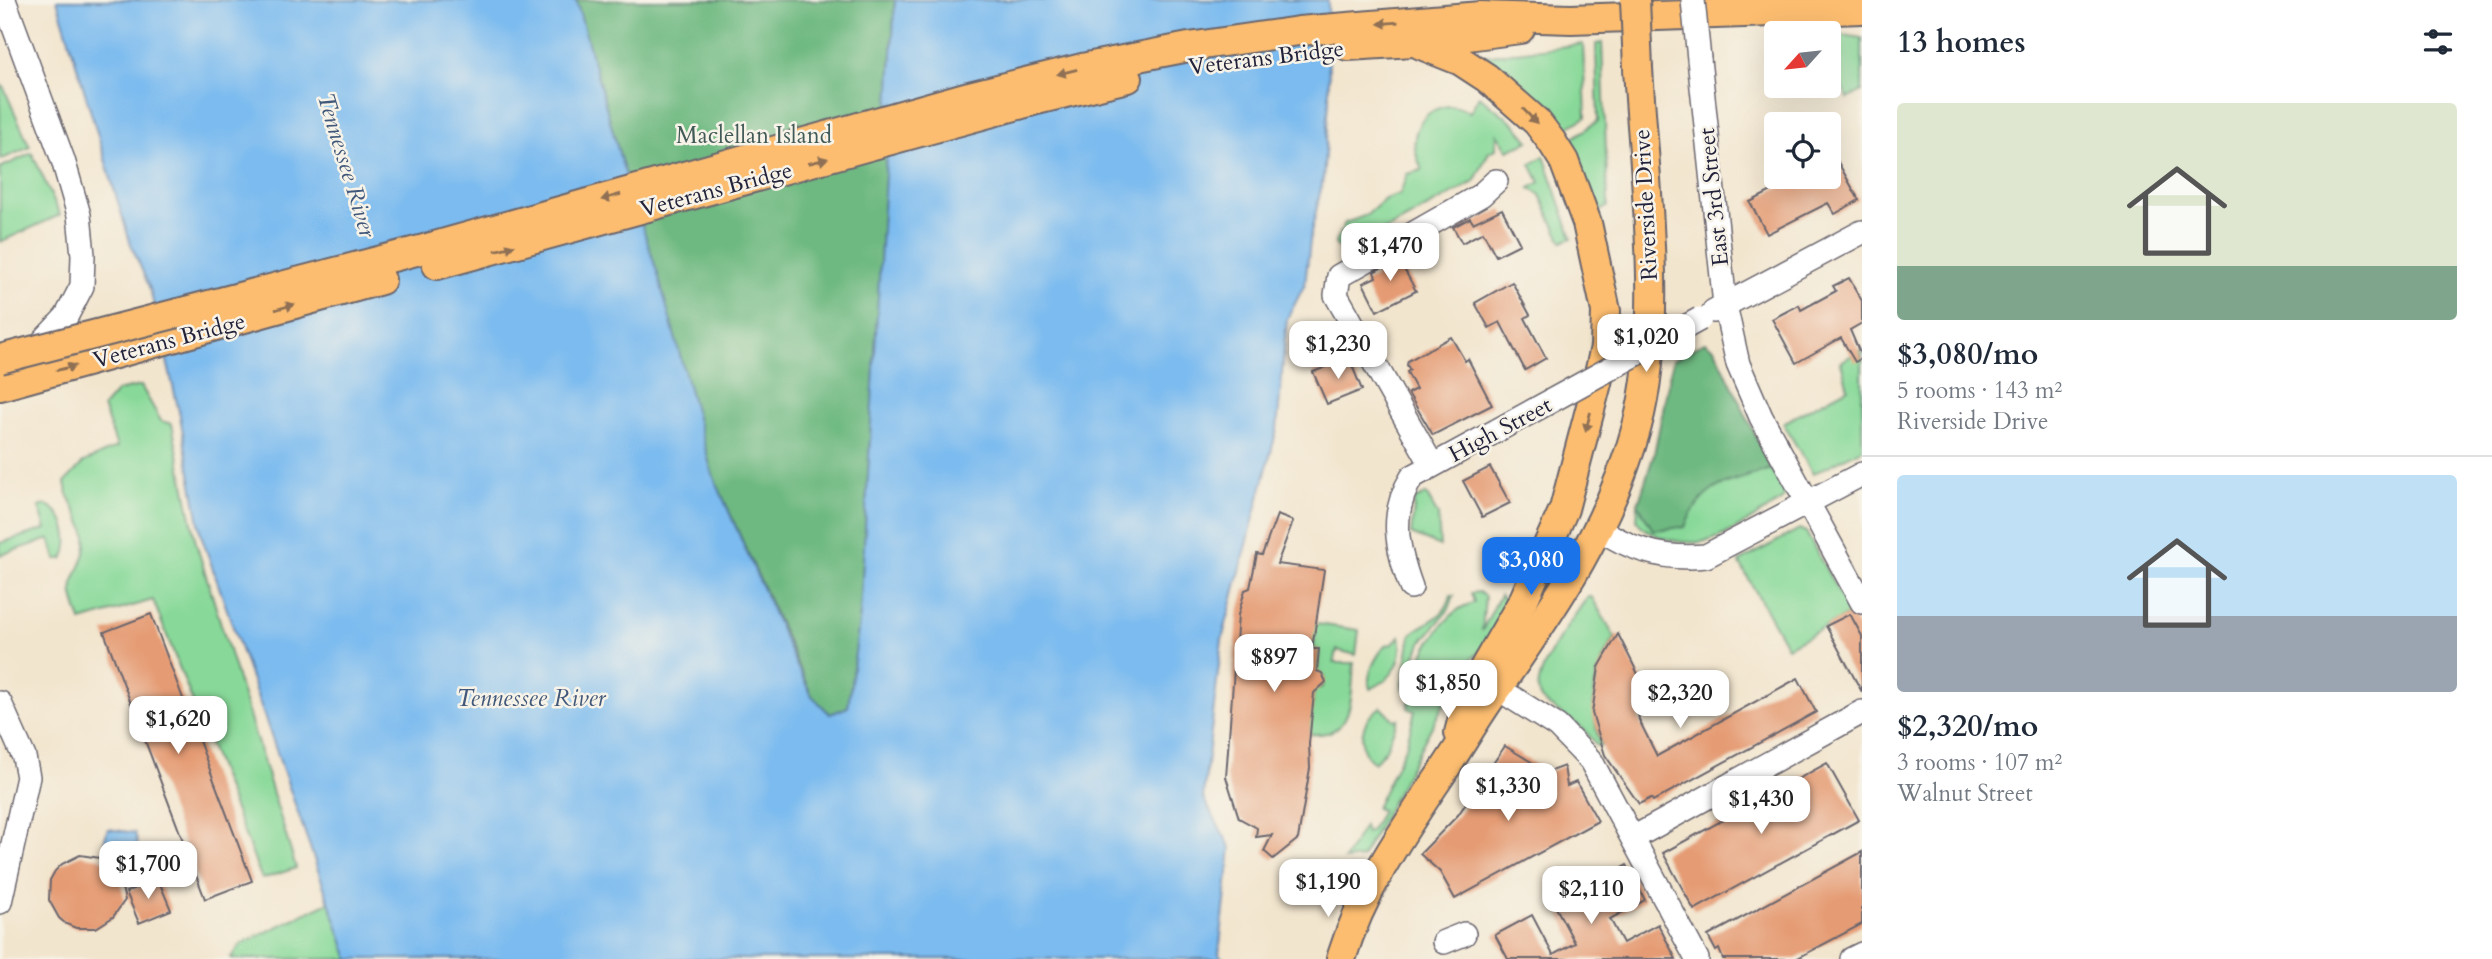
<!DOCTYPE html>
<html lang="en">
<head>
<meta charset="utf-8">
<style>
  :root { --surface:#fff; --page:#f6f6f7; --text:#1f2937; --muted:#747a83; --line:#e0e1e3; --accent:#1a73e8 }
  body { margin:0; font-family:Cardo,serif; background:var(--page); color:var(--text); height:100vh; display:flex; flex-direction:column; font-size:26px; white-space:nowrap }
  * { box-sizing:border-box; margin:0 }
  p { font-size:23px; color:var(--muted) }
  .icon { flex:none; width:38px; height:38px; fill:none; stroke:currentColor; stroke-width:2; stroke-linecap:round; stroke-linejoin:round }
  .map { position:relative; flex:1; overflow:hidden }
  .drawer { display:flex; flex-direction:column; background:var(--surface); width:630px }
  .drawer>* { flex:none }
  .needle { width:46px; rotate:243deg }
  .tools { position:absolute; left:1764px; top:21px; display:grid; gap:14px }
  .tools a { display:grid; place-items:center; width:77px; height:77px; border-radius:7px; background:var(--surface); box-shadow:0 7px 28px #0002; font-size:35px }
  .price { position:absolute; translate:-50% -60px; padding:0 16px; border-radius:14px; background:#fff; color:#222; font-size:23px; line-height:46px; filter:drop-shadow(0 2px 4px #0008) }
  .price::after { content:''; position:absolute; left:50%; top:42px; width:21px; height:16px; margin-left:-10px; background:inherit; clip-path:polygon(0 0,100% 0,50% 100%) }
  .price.selected { background:var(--accent); color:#fff }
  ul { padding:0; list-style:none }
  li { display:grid; align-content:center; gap:14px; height:371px; padding:0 35px }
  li+li { border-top:2px solid var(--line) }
  li span { display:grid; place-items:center; height:217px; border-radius:7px; color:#555 }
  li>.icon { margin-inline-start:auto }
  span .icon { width:126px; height:126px; fill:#fffc; stroke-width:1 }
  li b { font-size:30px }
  h2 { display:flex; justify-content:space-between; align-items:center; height:84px; padding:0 35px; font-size:30px }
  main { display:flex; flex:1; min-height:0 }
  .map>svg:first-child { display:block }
  .green { fill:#88d999; stroke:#557e6a; stroke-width:2 }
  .forest { fill:#6eb981; stroke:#486e5e; stroke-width:2 }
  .water { fill:#7bbbef; stroke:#4e6e95; stroke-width:2 }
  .building { fill:#e59c74 }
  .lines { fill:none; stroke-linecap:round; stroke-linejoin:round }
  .minor-casing { stroke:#6b666e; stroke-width:26 }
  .major-casing { stroke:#6b666e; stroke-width:32 }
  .minor { stroke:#fff; stroke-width:23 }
  .major { stroke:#fcbd6f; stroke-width:28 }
  .minor-bridge-casing { stroke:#6b666e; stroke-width:26; stroke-linecap:butt }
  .major-bridge-casing { stroke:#6b666e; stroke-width:32; stroke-linecap:butt }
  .minor-bridge { stroke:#fff; stroke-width:23 }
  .major-bridge { stroke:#fcbd6f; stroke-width:28 }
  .oneway { fill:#8f7055 }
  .labels { text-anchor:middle; stroke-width:5; stroke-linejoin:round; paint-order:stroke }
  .street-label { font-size:23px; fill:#22223b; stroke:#f7f3e8 }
  .park-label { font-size:23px; fill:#415957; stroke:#f7f3e8 }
  .water-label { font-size:24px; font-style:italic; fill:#41587a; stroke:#f7f3e8 }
</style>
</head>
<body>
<main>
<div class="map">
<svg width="1862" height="959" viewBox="0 0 1862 959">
  <rect width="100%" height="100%" fill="#f7f3e8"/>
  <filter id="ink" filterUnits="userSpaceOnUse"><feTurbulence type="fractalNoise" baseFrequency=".0143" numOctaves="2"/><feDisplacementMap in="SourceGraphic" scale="14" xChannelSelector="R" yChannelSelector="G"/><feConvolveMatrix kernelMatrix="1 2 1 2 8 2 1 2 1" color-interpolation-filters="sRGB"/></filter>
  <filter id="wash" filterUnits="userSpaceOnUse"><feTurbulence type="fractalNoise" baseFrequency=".00686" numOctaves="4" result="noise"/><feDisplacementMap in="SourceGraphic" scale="28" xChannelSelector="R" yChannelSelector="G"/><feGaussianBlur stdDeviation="1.57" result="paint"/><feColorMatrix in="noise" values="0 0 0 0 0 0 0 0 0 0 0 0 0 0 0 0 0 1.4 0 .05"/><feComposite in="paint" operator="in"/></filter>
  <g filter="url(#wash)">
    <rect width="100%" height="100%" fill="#f2e5ce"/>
    <!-- green -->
    <g class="green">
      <polygon points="1836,34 1862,38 1862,91 1848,99 1829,61 1829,35"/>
      <polygon points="1602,43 1608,206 1597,213 1566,143 1598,121 1596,44"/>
      <polygon points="1583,44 1586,117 1559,133 1482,59 1483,56"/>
      <polygon points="3,86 30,147 0,160 0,87"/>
      <path d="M 1479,96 L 1514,123 L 1529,141 L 1508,150 L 1497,134 L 1496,149 L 1489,152 L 1474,182 L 1344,253 L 1335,244 L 1345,223 L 1367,215 L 1385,199 L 1400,194 L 1407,174 L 1422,170 C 1418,159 1413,149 1415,137 C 1420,110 1448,98 1470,112 Z"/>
      <polygon points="32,153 60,215 0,242 0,168"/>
      <polygon points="1544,156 1572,238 1562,242 1540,195 1530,188 1540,182 1531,164"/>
      <polygon points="1862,349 1862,449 1813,474 1783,423 1848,388 1841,362"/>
      <path d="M 141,386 L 161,421 L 172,424 L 196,543 L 296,868 L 262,879 L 153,600 L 81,621 C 78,611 70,594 73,584 C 78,568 88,555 86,537 C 83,517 67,502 65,482 L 84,462 L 117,447 L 103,407 L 117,391 Z"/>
      <path d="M 1771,469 L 1785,495 L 1781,501 C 1760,513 1737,531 1714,539 C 1691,547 1652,540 1637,521 L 1638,504 L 1653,530 L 1693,507 L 1711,488 Z"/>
      <polygon points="1426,494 1438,515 1440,546 1411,534 1415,499"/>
      <path d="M 46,505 C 65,512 73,541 63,559 L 56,559 L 50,539 L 0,555 L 0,543 L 46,529 L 39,507 Z"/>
      <polygon points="1799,529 1806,532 1850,614 1787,647 1739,562"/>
      <path d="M 1479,592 L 1485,597 L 1482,631 L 1500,595 L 1509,605 L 1482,649 L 1464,666 L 1454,689 L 1413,690 C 1413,663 1438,625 1459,609 C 1463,606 1469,605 1474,602 L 1471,593 Z"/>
      <path d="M 1451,595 L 1454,595 L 1449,609 L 1421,643 L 1402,690 L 1411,634 C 1428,620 1445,619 1451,595 Z"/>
      <path d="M 1588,596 L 1591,596 L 1615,638 C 1591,672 1588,707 1601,746 L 1597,746 C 1579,719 1564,719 1543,701 C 1522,683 1576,615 1588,596 Z"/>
      <path d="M 1288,614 L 1317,624 L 1359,630 L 1356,655 L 1337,650 L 1334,663 L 1354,663 C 1351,696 1355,738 1309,734 L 1314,690 L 1323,687 L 1325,677 L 1317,671 L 1319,650 L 1312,649 L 1313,640 Z"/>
      <path d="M 1400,636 C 1405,660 1393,680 1370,689 C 1365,674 1377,655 1387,644 L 1391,645 Z"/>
      <polygon points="1447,698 1362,858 1344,860 1364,826 1366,833 1371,830 1382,811 1376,808 1406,746 1415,711 1408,708 1410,699"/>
      <path d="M 1381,707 L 1394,720 L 1398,719 L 1386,749 L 1374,763 C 1354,747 1361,719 1381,707 Z"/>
      <polygon points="329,902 349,959 230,959 241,944"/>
    </g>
    <!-- forest -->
    <g class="forest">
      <polygon points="576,0 895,0 860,615 848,707 830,714 812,696 712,473 657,272 622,164"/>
      <path d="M 1705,342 L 1715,349 L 1771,469 C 1729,482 1703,483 1685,527 L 1653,530 L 1638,504 L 1654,454 L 1673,360 Z"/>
    </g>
    <!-- water -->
    <g class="water">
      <polygon points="57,0 576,0 622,164 657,271 712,473 794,660 812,696 830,714 848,707 860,615 895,0 1328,0 1329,101 1323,180 1311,233 1305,284 1287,319 1277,429 1222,640 1203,798 1231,848 1219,954 1223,959 349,959 201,535 180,416 150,289 130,242"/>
      <polygon points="108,829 135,833 141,858 128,862 122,853 104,842"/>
    </g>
    <g id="blocks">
      <!-- building -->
      <g class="building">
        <polygon points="1829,146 1859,200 1835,214 1828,203 1767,234 1750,202 1799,177 1829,177"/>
        <polygon points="1502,209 1520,244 1496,256 1483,232 1462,243 1453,227 1470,218 1473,223"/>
        <polygon points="1409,252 1413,261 1403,267 1416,291 1377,311 1363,283 1376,277 1374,272"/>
        <polygon points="1849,278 1862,301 1862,323 1850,330 1862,358 1855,362 1841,338 1796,363 1772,319 1799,305 1801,310 1836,291 1833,286"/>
        <polygon points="1512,282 1530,315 1525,318 1546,358 1525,370 1500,322 1489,328 1475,303"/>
        <polygon points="1451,337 1465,361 1468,359 1492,405 1433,435 1408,393 1416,389 1407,372 1410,370 1407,365 1408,361"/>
        <polygon points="1349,358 1362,390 1327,404 1313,372"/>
        <polygon points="1490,467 1510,503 1482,517 1463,481"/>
        <polygon points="1277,515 1293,521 1277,564 1324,570 1312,649 1319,649 1317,671 1322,673 1326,682 1314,693 1309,744 1310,768 1298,839 1273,859 1264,851 1272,835 1256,837 1257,828 1239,818 1226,777 1238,615 1245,590 1250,588 1257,554 1262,555"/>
        <polygon points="151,614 252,881 205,899 104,632"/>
        <polygon points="1850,614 1862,636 1862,692 1826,626"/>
        <polygon points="1618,634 1642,682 1637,705 1639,720 1657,756 1798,678 1816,712 1653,801 1651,798 1639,804 1605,755 1592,713 1599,667"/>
        <polygon points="1505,746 1548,772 1564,766 1567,786 1576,782 1598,821 1455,899 1440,872 1420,854 1458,815"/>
        <polygon points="1827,763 1859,820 1694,910 1663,853"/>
        <polygon points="1862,852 1862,924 1796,959 1723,959 1719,949 1716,951 1708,936"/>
        <polygon points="80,855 100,858 108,863 120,880 125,900 113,917 96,928 76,928 66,924 59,918 49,900 50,880 55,871 62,864"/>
        <polygon points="1627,865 1645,900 1610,919 1623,943 1658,924 1676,959 1508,959 1495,935 1532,915 1553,955 1575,943 1554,904"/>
        <polygon points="158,879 171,910 139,923 126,892"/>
      </g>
    </g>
  </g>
  <g filter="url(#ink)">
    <use href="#blocks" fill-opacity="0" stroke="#6b666e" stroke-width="2"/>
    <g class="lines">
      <!-- minor casing -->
      <g class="minor-casing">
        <g id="minor">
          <polyline points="4,0 63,160 79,215 83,255 82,286 66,317 33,352"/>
          <polyline points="1699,59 1725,305 1738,364 1761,417 1862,602"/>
          <polyline points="1714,311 1862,232"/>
          <polyline points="1432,465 1336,295 1339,276 1481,195 1496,181"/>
          <path d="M 1600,529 C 1632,551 1666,560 1706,556 L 1862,474"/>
          <path d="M 1411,587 C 1397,548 1389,514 1412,477 L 1571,390"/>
          <polyline points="1497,688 1557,726 1591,761 1697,959"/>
          <polyline points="0,703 24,757 28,777 0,902"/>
          <polyline points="1633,838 1862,712"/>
          <polyline points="1444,942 1464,934"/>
          <polyline points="1852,959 1862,954"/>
        </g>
      </g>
      <!-- major casing -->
      <g class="major-casing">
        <g id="major">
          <polyline points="1421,45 1461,61 1487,78 1537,122 1552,142 1564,161 1587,223 1606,311 1605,347 1597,383 1564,509 1524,599 1469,694 1459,733"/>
          <polyline points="1348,46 1430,41 1520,29"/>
          <polyline points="437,265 1033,101 1128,78"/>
          <polyline points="178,313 424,249 969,96 1082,68 1189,47 1299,31 1481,16 1571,19 1862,9"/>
          <polyline points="0,386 381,280"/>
          <path d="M 1341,959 C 1363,888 1403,831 1444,770 C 1463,742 1479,713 1499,686 C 1556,604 1611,524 1637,426 C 1665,323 1644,176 1638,68"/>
        </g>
      </g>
      <!-- minor -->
      <use href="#minor" class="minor"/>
      <!-- major -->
      <use href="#major" class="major"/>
      <!-- minor-bridge casing -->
      <g class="minor-bridge-casing">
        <g id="minor-bridge">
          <polyline points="1693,0 1699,59"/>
          <polyline points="1571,390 1700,319"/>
        </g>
      </g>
      <!-- major-bridge casing -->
      <g class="major-bridge-casing">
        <g id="major-bridge">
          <polyline points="1635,0 1638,68"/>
          <polyline points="0,359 178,313"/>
        </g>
      </g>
      <!-- minor-bridge -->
      <use href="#minor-bridge" class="minor-bridge"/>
      <!-- major-bridge -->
      <use href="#major-bridge" class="major-bridge"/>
    </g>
    <!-- one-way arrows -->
    <defs><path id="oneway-solid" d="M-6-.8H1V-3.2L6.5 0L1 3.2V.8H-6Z" transform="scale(1.75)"/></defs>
    <g class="oneway">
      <use href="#oneway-solid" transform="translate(1388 23) rotate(175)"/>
      <use href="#oneway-solid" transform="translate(1067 72) rotate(166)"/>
      <use href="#oneway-solid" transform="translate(1530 116) rotate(46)"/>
      <use href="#oneway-solid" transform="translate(818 161) rotate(-15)"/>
      <use href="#oneway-solid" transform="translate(611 197) rotate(164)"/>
      <use href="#oneway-solid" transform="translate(505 248) rotate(-15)"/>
      <use href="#oneway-solid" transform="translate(285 307) rotate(-16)"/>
      <use href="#oneway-solid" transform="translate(66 368) rotate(-15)"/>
      <use href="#oneway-solid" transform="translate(1588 422) rotate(104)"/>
    </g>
  </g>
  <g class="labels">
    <!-- street labels -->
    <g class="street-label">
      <text transform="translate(1266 57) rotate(-7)" y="8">Veterans Bridge</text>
      <text transform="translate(716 189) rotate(-15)" y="8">Veterans Bridge</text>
      <text transform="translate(1713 197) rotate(-96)" y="8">East 3rd Street</text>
      <text transform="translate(1645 205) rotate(-93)" y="8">Riverside Drive</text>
      <text transform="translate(169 340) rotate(-15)" y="8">Veterans Bridge</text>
      <text transform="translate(1500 429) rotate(-28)" y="8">High Street</text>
    </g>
    <!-- park labels -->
    <g class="park-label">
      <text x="754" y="143">Maclellan Island</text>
    </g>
    <!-- water labels -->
    <g class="water-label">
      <text transform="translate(347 165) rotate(73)" y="8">Tennessee River</text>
      <text x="531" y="706">Tennessee River</text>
    </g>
  </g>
</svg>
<div class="tools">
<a><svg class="needle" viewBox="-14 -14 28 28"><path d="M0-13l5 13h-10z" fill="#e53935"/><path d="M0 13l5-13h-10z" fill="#747a83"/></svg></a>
<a><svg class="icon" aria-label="locate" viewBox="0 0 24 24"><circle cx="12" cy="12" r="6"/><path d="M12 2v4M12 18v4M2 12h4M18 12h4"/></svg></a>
</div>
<b class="price" style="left:1390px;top:283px">$1,470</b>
<b class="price" style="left:1646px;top:374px">$1,020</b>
<b class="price" style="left:1338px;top:381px">$1,230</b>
<b class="price selected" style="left:1531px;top:597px">$3,080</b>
<b class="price" style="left:1274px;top:694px">$897</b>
<b class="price" style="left:1448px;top:720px">$1,850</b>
<b class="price" style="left:1680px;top:730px">$2,320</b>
<b class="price" style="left:178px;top:756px">$1,620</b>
<b class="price" style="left:1508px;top:823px">$1,330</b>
<b class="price" style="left:1761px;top:836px">$1,430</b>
<b class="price" style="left:148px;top:901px">$1,700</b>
<b class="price" style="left:1328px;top:919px">$1,190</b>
<b class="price" style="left:1591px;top:926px">$2,110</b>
</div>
<section class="drawer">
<h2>13 homes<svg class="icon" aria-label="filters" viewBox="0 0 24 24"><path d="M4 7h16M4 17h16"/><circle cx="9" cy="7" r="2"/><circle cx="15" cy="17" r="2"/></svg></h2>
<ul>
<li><span style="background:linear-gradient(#dfe7d0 75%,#7fa58c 0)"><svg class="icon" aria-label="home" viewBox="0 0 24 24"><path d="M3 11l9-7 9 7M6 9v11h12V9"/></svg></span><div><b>$3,080/mo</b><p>5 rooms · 143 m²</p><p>Riverside Drive</p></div></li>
<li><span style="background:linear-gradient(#bfe0f5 65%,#9aa5b1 0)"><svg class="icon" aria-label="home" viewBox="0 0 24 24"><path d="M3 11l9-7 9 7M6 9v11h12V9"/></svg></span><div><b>$2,320/mo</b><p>3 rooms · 107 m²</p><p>Walnut Street</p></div></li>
</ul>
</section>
</main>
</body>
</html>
